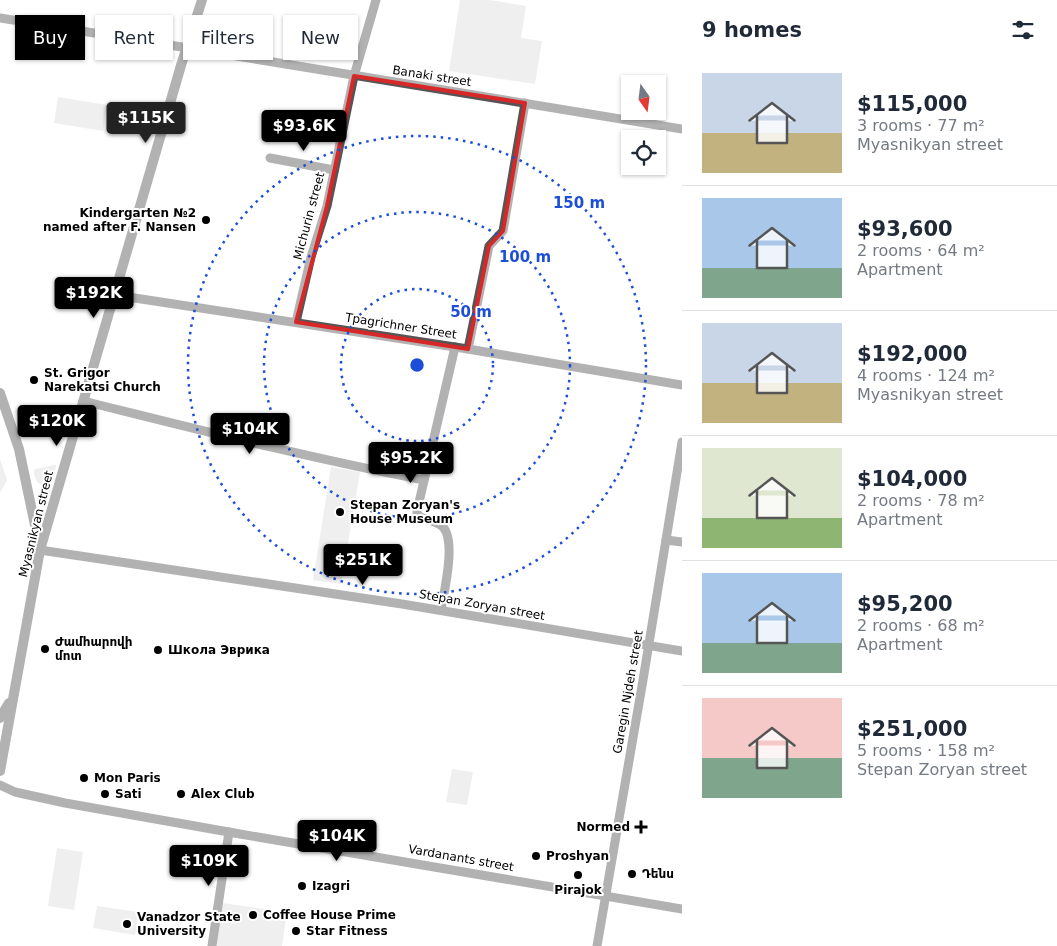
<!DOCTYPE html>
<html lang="en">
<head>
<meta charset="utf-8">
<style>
  :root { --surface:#fff; --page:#f6f6f7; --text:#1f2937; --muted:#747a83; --line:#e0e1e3; --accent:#000 }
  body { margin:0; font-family:"DejaVu Sans","Noto Sans Armenian",sans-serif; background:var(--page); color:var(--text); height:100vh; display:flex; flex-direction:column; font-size:19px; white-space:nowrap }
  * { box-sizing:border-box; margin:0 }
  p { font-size:16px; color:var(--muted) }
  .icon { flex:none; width:28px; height:28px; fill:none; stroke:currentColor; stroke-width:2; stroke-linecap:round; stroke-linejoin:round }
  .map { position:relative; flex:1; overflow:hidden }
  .details { display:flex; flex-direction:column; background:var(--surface); width:375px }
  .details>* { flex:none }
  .banner { position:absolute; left:15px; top:15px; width:475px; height:45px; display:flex; gap:10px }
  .needle { width:32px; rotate:166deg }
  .buttons { position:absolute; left:621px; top:75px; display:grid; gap:10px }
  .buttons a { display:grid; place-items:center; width:45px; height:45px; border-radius:0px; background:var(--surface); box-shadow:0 1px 4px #0004; font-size:25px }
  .price { position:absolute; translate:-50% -42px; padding:0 11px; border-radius:5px; background:var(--accent); color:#fff; font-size:16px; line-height:32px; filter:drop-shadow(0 1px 2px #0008) }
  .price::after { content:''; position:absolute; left:50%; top:30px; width:15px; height:11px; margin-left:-8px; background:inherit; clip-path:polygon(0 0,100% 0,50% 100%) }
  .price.active { background:#222; color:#fff }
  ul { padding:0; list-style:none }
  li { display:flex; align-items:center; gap:15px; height:125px; padding:0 20px }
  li+li { border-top:1px solid var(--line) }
  li span { display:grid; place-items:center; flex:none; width:140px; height:100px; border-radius:0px; color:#555 }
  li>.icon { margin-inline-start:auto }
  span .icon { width:60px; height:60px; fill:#fffc; stroke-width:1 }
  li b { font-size:21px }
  h2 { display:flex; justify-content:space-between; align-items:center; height:60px; padding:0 20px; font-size:21px }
  .tag { padding:0 18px; border-radius:0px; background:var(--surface); box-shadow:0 1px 4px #0004; font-size:18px; line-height:45px }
  .tag.active { background:var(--accent); color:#fff }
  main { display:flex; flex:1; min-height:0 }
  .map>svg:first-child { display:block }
  .green { fill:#dcdcdc }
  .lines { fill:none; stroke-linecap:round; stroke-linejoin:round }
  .minor { stroke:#555; stroke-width:9 }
  .tertiary { stroke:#555; stroke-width:10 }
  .marked { fill:none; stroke:#d62828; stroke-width:4; stroke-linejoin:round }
  .ring { fill:none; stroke:#1d4ed8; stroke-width:2.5; stroke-dasharray:2.5 5 }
  .poi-dot { fill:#000; stroke:#fff; stroke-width:2 }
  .labels { text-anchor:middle; stroke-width:4; stroke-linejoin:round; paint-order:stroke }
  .street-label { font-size:12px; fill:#000; stroke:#fff }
  .poi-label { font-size:12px; font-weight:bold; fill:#000; stroke:#fff; text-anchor:start }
  .centre { fill:#1d4ed8; stroke:#fff; stroke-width:2.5 }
  .ring-label { font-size:15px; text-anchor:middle; font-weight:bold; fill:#1d4ed8; stroke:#fff; stroke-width:4; stroke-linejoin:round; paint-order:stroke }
</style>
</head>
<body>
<main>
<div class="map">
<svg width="682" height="946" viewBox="0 0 682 946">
  <rect width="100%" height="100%" fill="#fff"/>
  <!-- green -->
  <g class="green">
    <polygon points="460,0 490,0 526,6 521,38 542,41 535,84 449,71"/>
    <polygon points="58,97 107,105 103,131 54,123"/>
    <polygon points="25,408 34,413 37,412 42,428 23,434 15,411"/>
    <path d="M 63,408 L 71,411 C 70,419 68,421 61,424 L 57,410 Z"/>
    <polygon points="0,459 7,480 0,493"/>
    <path d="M 54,465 L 56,465 L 56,467 L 52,482 L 46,486 C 38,486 34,479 34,471 L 36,469 Z"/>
    <polygon points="331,467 360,472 341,584 313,580"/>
    <polygon points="452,769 473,772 467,805 446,802"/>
    <polygon points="57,848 83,852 74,910 48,906"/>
    <polygon points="222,903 287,912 282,946 216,946"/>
    <polygon points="97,906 139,912 135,935 93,928"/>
  </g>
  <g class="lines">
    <!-- minor -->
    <g class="minor">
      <polyline points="0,18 188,48 682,129"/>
      <polyline points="270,158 334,170"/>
      <polyline points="115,295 468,349 682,385"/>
      <polyline points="296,322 311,257 327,206 354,76 376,0"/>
      <polyline points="468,349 489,246 503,231 525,103"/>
      <path d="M 83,401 C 196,429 309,458 424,480"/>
      <polyline points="666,540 682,542"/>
      <polyline points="40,550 402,604 682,651"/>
      <path d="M 441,610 C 444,592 457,539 442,526 C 435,520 424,520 417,515 L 417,511 L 455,347"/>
      <polyline points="0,785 15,792 65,803 240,834 682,909"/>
      <polyline points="212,946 229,832"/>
      <polyline points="597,946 643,680 682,442"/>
    </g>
    <!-- tertiary -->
    <g class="tertiary">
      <polyline points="0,393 19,449 40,549"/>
      <polyline points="0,718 9,703"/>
      <polyline points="0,771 40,550 182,62 202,0"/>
    </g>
  </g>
  <!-- marked area -->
  <path d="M0 0H682V946H0ZM 354,76 L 525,103 L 503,231 L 489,246 L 468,349 L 296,322 L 327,206 Z" fill="#fff" fill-opacity=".55" fill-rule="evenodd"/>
  <path class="marked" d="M 354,76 L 525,103 L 503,231 L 489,246 L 468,349 L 296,322 L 327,206 Z"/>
  <!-- distance rings -->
  <g class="ring">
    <circle cx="417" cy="365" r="76"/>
    <circle cx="417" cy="365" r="153"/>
    <circle cx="417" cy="365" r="229"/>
  </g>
  <!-- markers -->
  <g class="poi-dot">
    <circle cx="206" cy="220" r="5"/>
    <circle cx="34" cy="380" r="5"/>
    <circle cx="340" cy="512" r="5"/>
    <circle cx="45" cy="649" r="5"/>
    <circle cx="158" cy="650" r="5"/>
    <circle cx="84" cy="778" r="5"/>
    <circle cx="105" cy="794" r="5"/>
    <circle cx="181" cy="794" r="5"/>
    <path d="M638.5 819.5h5v5h5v5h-5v5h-5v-5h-5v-5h5z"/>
    <circle cx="536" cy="856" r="5"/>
    <circle cx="632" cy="874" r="5"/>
    <circle cx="578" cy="875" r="5"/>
    <circle cx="302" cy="886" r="5"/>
    <circle cx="253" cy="915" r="5"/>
    <circle cx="127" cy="924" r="5"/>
    <circle cx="296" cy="931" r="5"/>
  </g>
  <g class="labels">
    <!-- street labels -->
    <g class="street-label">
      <text transform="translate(432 76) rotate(9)" y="4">Banaki street</text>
      <text transform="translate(309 216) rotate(-75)" y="4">Michurin street</text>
      <text transform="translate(401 326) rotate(9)" y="4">Tpagrichner Street</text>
      <text transform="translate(36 524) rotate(-76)" y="4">Myasnikyan street</text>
      <text transform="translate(482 605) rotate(10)" y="4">Stepan Zoryan street</text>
      <text transform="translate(628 692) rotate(-80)" y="4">Garegin Njdeh street</text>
      <text transform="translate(461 858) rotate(10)" y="4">Vardanants street</text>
    </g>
    <!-- poi labels -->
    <g class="poi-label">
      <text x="196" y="217" text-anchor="end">Kindergarten №2<tspan x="196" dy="14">named after F. Nansen</tspan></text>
      <text x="44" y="377">St. Grigor<tspan x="44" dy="14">Narekatsi Church</tspan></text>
      <text x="350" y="509">Stepan Zoryan's<tspan x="350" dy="14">House Museum</tspan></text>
      <text x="55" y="646">Ժամհարովի<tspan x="55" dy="14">մոտ</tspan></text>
      <text x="168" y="654">Школа Эврика</text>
      <text x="94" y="782">Mon Paris</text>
      <text x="115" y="798">Sati</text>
      <text x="191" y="798">Alex Club</text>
      <text x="630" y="831" text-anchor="end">Normed</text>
      <text x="546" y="860">Proshyan</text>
      <text x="642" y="878">Դենս</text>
      <text x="312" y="890">Izagri</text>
      <text x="578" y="894" text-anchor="middle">Pirajok</text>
      <text x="263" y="919">Coffee House Prime</text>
      <text x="137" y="921">Vanadzor State<tspan x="137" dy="14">University</tspan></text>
      <text x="306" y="935">Star Fitness</text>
    </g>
  </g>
  <circle cx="417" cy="365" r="8" class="centre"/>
  <g class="ring-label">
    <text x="579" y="208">150 m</text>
    <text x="525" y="262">100 m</text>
    <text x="471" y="317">50 m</text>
  </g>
</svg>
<div class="buttons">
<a><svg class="needle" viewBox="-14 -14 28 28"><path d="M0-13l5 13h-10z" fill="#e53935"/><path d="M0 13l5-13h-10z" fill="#747a83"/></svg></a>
<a><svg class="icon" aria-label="locate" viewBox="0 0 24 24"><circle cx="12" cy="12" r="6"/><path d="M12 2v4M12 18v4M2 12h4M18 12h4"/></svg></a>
</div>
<b class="price active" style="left:146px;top:144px">$115K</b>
<b class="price" style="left:304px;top:152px">$93.6K</b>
<b class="price" style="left:94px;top:319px">$192K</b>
<b class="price" style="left:57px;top:447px">$120K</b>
<b class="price" style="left:250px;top:455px">$104K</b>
<b class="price" style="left:411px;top:484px">$95.2K</b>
<b class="price" style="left:363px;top:586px">$251K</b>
<b class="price" style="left:337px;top:862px">$104K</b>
<b class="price" style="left:209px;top:887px">$109K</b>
<div class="banner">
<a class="tag active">Buy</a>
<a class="tag">Rent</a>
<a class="tag">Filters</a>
<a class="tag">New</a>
</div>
</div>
<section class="details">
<h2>9 homes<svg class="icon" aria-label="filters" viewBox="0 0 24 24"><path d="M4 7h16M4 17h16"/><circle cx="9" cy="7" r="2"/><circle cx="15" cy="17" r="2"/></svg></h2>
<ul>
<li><span style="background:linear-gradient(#c9d6e8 60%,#c2b280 0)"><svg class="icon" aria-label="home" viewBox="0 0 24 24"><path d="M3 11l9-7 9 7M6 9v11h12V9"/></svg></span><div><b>$115,000</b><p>3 rooms · 77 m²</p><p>Myasnikyan street</p></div></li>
<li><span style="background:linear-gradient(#a9c7e8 70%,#7fa58c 0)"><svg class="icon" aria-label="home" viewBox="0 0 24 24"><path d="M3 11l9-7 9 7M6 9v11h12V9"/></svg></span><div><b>$93,600</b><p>2 rooms · 64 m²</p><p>Apartment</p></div></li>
<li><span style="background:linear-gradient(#c9d6e8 60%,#c2b280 0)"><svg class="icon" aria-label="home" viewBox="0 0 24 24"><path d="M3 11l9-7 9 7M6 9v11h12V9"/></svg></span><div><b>$192,000</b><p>4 rooms · 124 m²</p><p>Myasnikyan street</p></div></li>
<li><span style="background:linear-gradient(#dfe7d0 70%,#8fb573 0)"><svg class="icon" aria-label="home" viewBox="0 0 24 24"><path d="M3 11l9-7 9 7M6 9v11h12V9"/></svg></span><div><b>$104,000</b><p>2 rooms · 78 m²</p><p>Apartment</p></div></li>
<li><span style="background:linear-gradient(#a9c7e8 70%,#7fa58c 0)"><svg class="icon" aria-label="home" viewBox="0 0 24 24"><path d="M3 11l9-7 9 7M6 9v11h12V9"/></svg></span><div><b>$95,200</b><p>2 rooms · 68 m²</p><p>Apartment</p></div></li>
<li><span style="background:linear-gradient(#f6c9c9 60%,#7fa58c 0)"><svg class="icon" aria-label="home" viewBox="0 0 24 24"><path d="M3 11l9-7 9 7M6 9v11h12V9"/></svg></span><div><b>$251,000</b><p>5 rooms · 158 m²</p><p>Stepan Zoryan street</p></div></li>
</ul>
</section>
</main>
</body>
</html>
